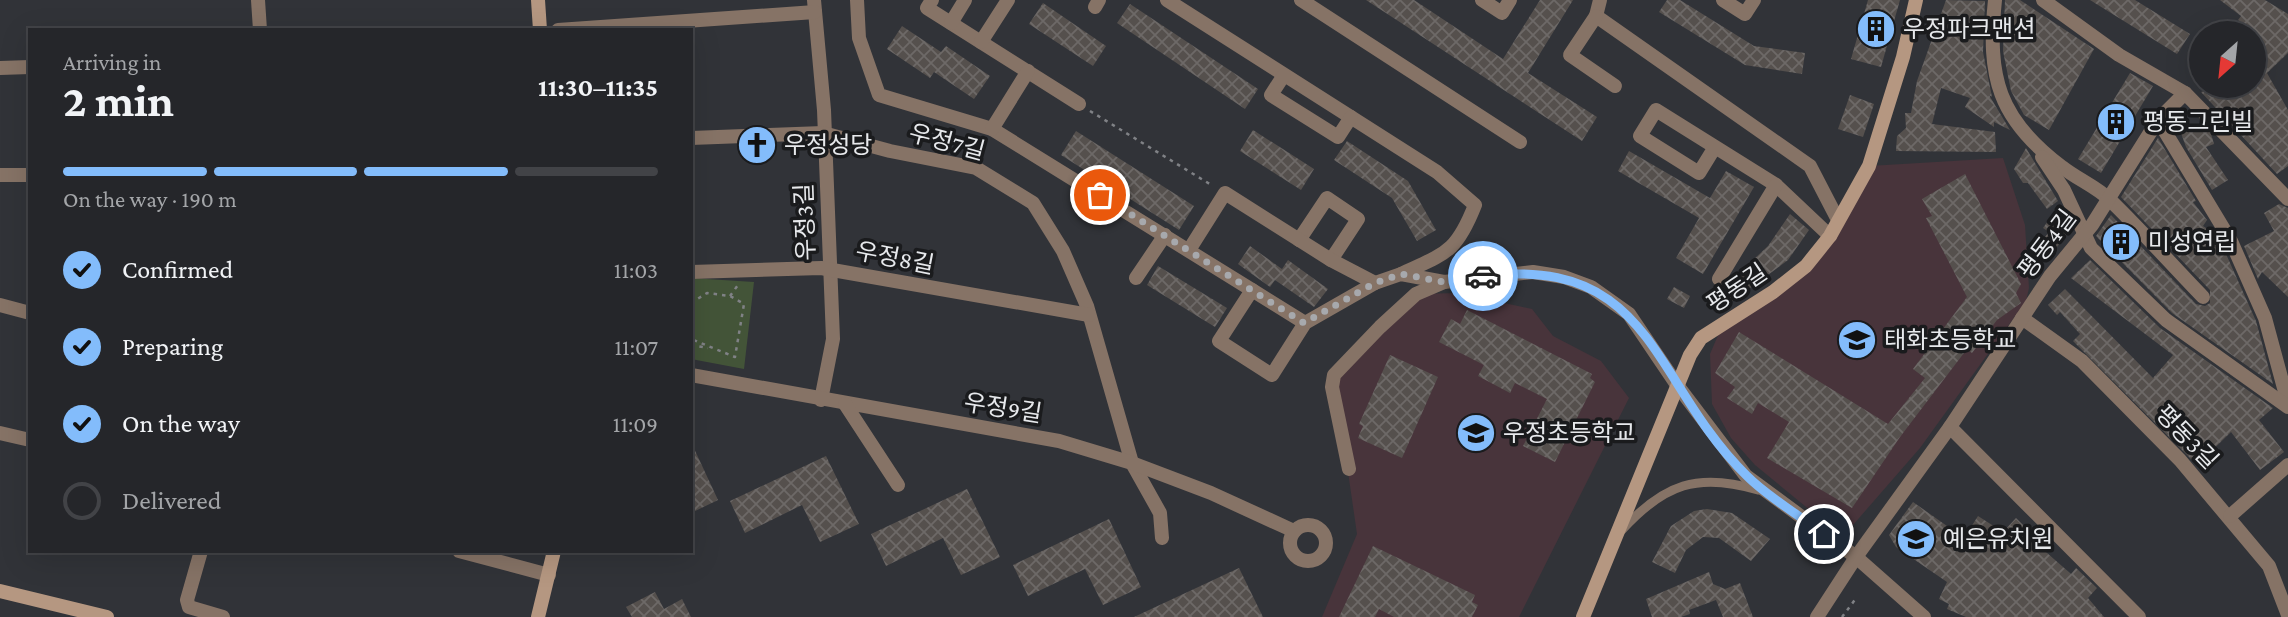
<!DOCTYPE html>
<html lang="en">
<head>
<meta charset="utf-8">
<style>
  :root { --surface:#25262a; --page:#313236; --text:#f1f3f6; --muted:#a3a5a8; --line:#424347; --accent:#83bcfb }
  body { margin:0; font-family:"Crimson Pro","Noto Sans KR",serif; background:var(--page); color:var(--text); height:100vh; display:flex; flex-direction:column; font-size:26px; white-space:nowrap }
  * { box-sizing:border-box; margin:0 }
  p { font-size:23px; color:var(--muted) }
  .icon { flex:none; width:38px; height:38px; fill:none; stroke:currentColor; stroke-width:2; stroke-linecap:round; stroke-linejoin:round }
  .map { position:relative; flex:1; overflow:hidden }
  .sheet { position:absolute; left:28px; top:28px; width:665px; height:525px; display:flex; flex-direction:column; background:var(--surface); border-radius:0px; box-shadow:0 7px 28px #0002,0 0 0 2px var(--line) }
  .sheet>* { flex:none }
  .needle { width:46px; rotate:207deg }
  .fabs { position:absolute; left:2189px; top:21px; display:grid; gap:14px }
  .fabs a { display:grid; place-items:center; width:77px; height:77px; border-radius:50%; background:var(--surface); box-shadow:0 7px 28px #0002,0 0 0 2px var(--line); font-size:35px }
  .pin { position:absolute; display:grid; place-items:center; width:60px; height:60px; color:#fff; margin:-30px; border:4px solid #fff; border-radius:50%; box-shadow:0 2px 7px #0007 }
  .courier { position:absolute; display:grid; place-items:center; width:70px; height:70px; margin:-35px; border:5px solid #83bcfb; border-radius:50%; background:#fff; color:#222; box-shadow:0 2px 9px #0007 }
  .summary em { font-style:normal; font-weight:700 }
  .summary div { display:flex; flex-direction:column-reverse }
  .summary { display:flex; align-items:center; justify-content:space-between; height:119px; padding:0 35px }
  h1 { font-size:46px; font-weight:700; line-height:52px }
  .bar { display:grid; grid-template-columns:repeat(4,1fr); gap:10px 7px; align-content:center; height:84px; padding:0 35px }
  .bar i { height:9px; border-radius:5px; background:var(--line) }
  .bar .on { background:var(--accent) }
  .bar p { grid-column:span 4 }
  ol { padding:0 35px; list-style:none }
  li { display:flex; align-items:center; gap:21px; height:77px }
  li p { margin-inline-start:auto }
  li .icon { padding:7px; border-radius:50%; background:var(--accent); color:#111; stroke-width:4 }
  li:last-child { color:var(--muted) }
  li i { width:38px; height:38px; border:4px solid var(--line); border-radius:50% }
  .map>svg:first-child { display:block }
</style>
</head>
<body>
<div class="map">
<svg width="2288" height="617" viewBox="0 0 2288 617">
  <defs>
    <pattern id="building-cross-hatch" width="8" height="8" patternUnits="userSpaceOnUse" patternTransform="scale(1.75)"><rect width="8" height="8" fill="#55504d"/><path d="M0 0l8 8M0 8l8-8" fill="none" stroke="#6d6967"/></pattern>
  </defs>
  <rect width="100%" height="100%" fill="#313338"/>
  <g fill="#48343b">
    <polygon points="2003,158 2025,225 2029,288 2026,301 1920,448 1853,525 1811,511 1755,465 1731,438 1712,404 1710,354 1722,326 1806,266 1869,166"/>
    <polygon points="1458,293 1532,309 1553,336 1601,361 1629,398 1519,617 1322,617 1357,534 1334,375 1416,294"/>
  </g>
  <polygon fill="#435438" points="691,278 754,282 744,369 691,359"/>
  <g fill="url(#building-cross-hatch)">
    <polygon points="1366,0 1414,0 1503,59 1540,0 1573,0 1528,73 1597,117 1582,141"/>
    <polygon points="1667,0 1680,0 1754,46 1805,53 1802,74 1745,65 1659,12"/>
    <polygon points="1868,0 1900,0 1881,67 1851,59"/>
    <polygon points="1946,0 1985,1 1983,52 1992,97 1989,95 2010,130 1994,122 1994,127 1965,107 1970,98 1941,88 1932,124 1995,132 1996,152 1896,151 1897,136 1906,128 1905,113 1911,113 1917,81"/>
    <polygon points="2005,0 2020,0 2094,49 2049,130 2024,115 2011,91 2003,51"/>
    <polygon points="2090,0 2135,0 2190,34 2177,54"/>
    <polygon points="2220,0 2265,0 2288,14 2288,53 2267,73 2288,110 2288,166 2277,174 2201,92 2218,86 2254,86 2254,32 2238,20 2241,16"/>
    <polygon points="1043,3 1106,46 1093,66 1029,24"/>
    <polygon points="1130,4 1258,89 1245,109 1117,23"/>
    <polygon points="902,26 941,52 946,46 990,76 974,99 934,72 930,78 887,49"/>
    <polygon points="2130,73 2153,86 2101,173 2078,159"/>
    <polygon points="1850,95 1874,104 1863,137 1838,129"/>
    <polygon points="2204,126 2211,134 2214,144 2206,147 2228,180 2212,190 2186,147 2181,133"/>
    <polygon points="1253,130 1314,169 1301,190 1240,151"/>
    <polygon points="1076,131 1194,206 1179,230 1061,155"/>
    <polygon points="2158,138 2196,201 2193,202 2207,220 2203,226 2216,235 2222,245 2256,321 2273,384 2172,313 2096,236 2111,215 2196,304 2205,306 2210,303 2210,290 2121,197"/>
    <polygon points="1347,141 1408,181 1436,230 1417,241 1392,198 1334,160"/>
    <polygon points="2026,148 2058,201 2047,209 2028,183 2023,183 2014,169"/>
    <polygon points="1629,151 1710,198 1726,171 1754,187 1703,274 1676,258 1699,218 1618,171"/>
    <polygon points="1965,174 2021,284 2016,293 2021,303 1997,320 1972,353 1967,349 1900,437 1852,508 1767,458 1789,422 1758,403 1752,414 1727,398 1735,387 1715,373 1739,332 1888,424 1925,378 1913,369 1967,297 1926,218 1932,216 1922,199"/>
    <polygon points="2279,204 2288,208 2288,297 2262,272 2258,279 2244,246 2274,231 2264,213"/>
    <polygon points="2056,210 2066,218 2071,228 2057,247 2045,237 2049,232 2043,228"/>
    <polygon points="1790,214 1809,230 1788,260 1730,303 1713,292 1724,287 1768,246"/>
    <polygon points="1250,246 1282,269 1288,260 1328,289 1314,307 1275,280 1270,287 1238,264"/>
    <polygon points="2090,260 2160,328 2273,408 2259,420 2284,452 2260,470 2231,432 2197,465 2073,341 2080,334 2060,312 2057,315 2048,305 2065,289 2153,378 2173,355 2071,278"/>
    <polygon points="1158,266 1227,308 1215,327 1147,285"/>
    <polygon points="1674,287 1690,296 1684,308 1667,299"/>
    <polygon points="1467,310 1592,374 1590,378 1595,382 1555,462 1523,446 1547,399 1515,383 1510,393 1478,376 1484,365 1439,342 1451,319 1460,324"/>
    <polygon points="1390,355 1438,377 1402,458 1358,438 1363,426 1359,424"/>
    <polygon points="691,442 718,500 691,513"/>
    <polygon points="826,456 859,524 820,542 802,505 745,533 730,501"/>
    <polygon points="967,489 1000,557 961,575 943,538 886,566 871,534"/>
    <polygon points="1913,502 1964,538 1978,516 2003,532 2016,518 2024,526 2021,530 2071,574 2076,568 2097,588 2088,598 2104,617 1966,617 1947,609 1949,604 1939,599 1947,582 1896,547 1889,535"/>
    <polygon points="1707,509 1732,513 1770,539 1751,561 1719,538 1703,537 1686,550 1675,573 1652,562 1671,526 1694,511"/>
    <polygon points="1109,519 1141,587 1103,605 1085,569 1028,596 1013,565"/>
    <polygon points="1373,546 1475,595 1472,602 1478,605 1472,617 1394,617 1379,609 1375,617 1339,617"/>
    <polygon points="1239,568 1263,617 1134,617"/>
    <polygon points="1709,572 1713,584 1725,589 1740,583 1753,617 1723,617 1716,600 1689,610 1690,614 1681,617 1652,617 1646,599"/>
    <polygon points="655,592 664,609 682,599 691,617 632,617 626,607"/>
  </g>
  <g fill="none" stroke-linecap="round" stroke-linejoin="round">
    <g stroke="#808286" stroke-width="2.5" stroke-dasharray="3.5 5" stroke-linecap="butt">
      <polyline points="1090,111 1213,186"/>
      <polyline points="730,296 738,285"/>
      <polyline points="691,303 707,293 730,296 744,304 735,357 691,339"/>
      <polyline points="691,345 708,348"/>
      <polyline points="1842,617 1857,597"/>
    </g>
    <path stroke="#867366" stroke-width="9" d="M1622,530c42,-46 76,-58 136,-40"/>
    <g stroke="#867366" stroke-width="14">
      <polyline points="258,0 260,30"/>
      <polyline points="814,0 824,110 833,339 821,400"/>
      <polyline points="857,0 859,38 879,95 992,129 1252,290"/>
      <polyline points="932,0 927,8 1079,104"/>
      <path d="M1167,0l270,172 38,33c-19,48 -29,48 -74,69"/>
      <polyline points="1301,0 1520,142"/>
      <polyline points="1482,0 1502,13 1510,0"/>
      <polyline points="1600,0 1596,16 1810,166 1838,220"/>
      <polyline points="1723,0 1745,14 1754,0"/>
      <path d="M1995,0c-8,77 3,119 67,167 15,12 35,20 48,33 32,31 62,65 93,97"/>
      <polyline points="2043,0 2119,55 2185,93 2288,199"/>
      <polyline points="1095,7 1099,0"/>
      <polyline points="1596,16 1570,55 1615,86"/>
      <polyline points="951,23 965,0"/>
      <polyline points="558,30 815,12"/>
      <polyline points="981,42 1008,0"/>
      <polyline points="0,68 30,67"/>
      <polyline points="1284,75 1271,95 1338,137 1351,117"/>
      <polyline points="2158,120 2231,241 2265,318 2288,403"/>
      <polyline points="992,129 1028,71"/>
      <polyline points="691,138 823,133 890,151 976,168 1033,203 1063,251 1087,306 1132,463 1160,513 1162,538"/>
      <polyline points="1715,147 1699,173 1640,136 1656,110 1776,185 1830,236"/>
      <polyline points="2042,157 2064,190 2091,248 2166,320 2288,407"/>
      <polyline points="0,175 30,175"/>
      <polyline points="1299,240 1327,198 1358,219 1331,260"/>
      <polyline points="1189,250 1225,193 1331,260 1375,283"/>
      <polyline points="691,272 821,268 1089,315"/>
      <polyline points="1136,278 1165,235"/>
      <polyline points="1719,279 1776,185"/>
      <polyline points="0,305 30,313"/>
      <polyline points="2022,318 2082,361 2180,460 2269,566 2288,615"/>
      <polyline points="1305,323 1252,290 1219,341 1272,375 1305,323 1375,283 1401,274 1444,282"/>
      <polyline points="691,375 1059,441 1132,463 1211,493 1294,531"/>
      <polyline points="845,404 898,485"/>
      <polyline points="1950,427 2139,617"/>
      <polyline points="0,433 30,440"/>
      <polyline points="1349,469 1332,387 1334,375 1380,327 1416,294 1444,282 1533,272 1564,277 1591,287 1629,314 1677,385 1746,476 1856,557 1924,617"/>
      <polyline points="2230,516 2288,465"/>
      <circle cx="1308" cy="543" r="18"/>
      <polyline points="201,551 187,600 189,607 223,617"/>
      <polyline points="459,551 549,575"/>
      <polyline points="1817,617 1856,557 1950,427 2050,276 2092,225 2158,120 2185,93"/>
    </g>
    <g stroke="#b59781" stroke-width="14">
      <polyline points="538,0 540,30"/>
      <polyline points="0,591 107,617"/>
      <polyline points="538,617 554,551"/>
      <polyline points="1583,617 1690,355 1701,338 1773,292 1806,266 1830,236 1869,166 1903,57 1916,0"/>
    </g>
  </g>
  <g fill="none" stroke-linecap="round" stroke-linejoin="round">
    <polyline stroke="#a7a9ad" stroke-width="7" stroke-dasharray="0 12.6" points="1100,195 1304,323 1375,283 1401,274 1444,282 1483,276"/>
    <path stroke="#83bcfb" stroke-width="9" d="M1483,276c171,-20 167,105 264,200 22,22 52,39 77,58"/>
  </g>
  <defs>
    <g id="building-disc" transform="scale(2.0125)"><circle r="9.5" fill="#83bcfb" stroke="#1a1b1d"/><path d="M-4-6H4V6H1V3H-1V6H-4ZM-2.5-4.3h1.7v1.8h-1.7ZM.8-4.3h1.7v1.8H.8ZM-2.5-1h1.7V.8h-1.7ZM.8-1h1.7V.8H.8Z" fill="#111"/></g>
    <g id="church-disc" transform="scale(2.0125)"><circle r="9.5" fill="#83bcfb" stroke="#1a1b1d"/><path d="M-1.2-6h2.4v3.5h3.3v2.4h-3.3V6h-2.4V-.1h-3.3v-2.4h3.3Z" fill="#111"/></g>
    <g id="school-disc" transform="scale(2.0125)"><circle r="9.5" fill="#83bcfb" stroke="#1a1b1d"/><path d="M0-5L7-2L0 1L-7-2ZM-4 1L0 2.5L4 1V4Q0 6-4 4Z" fill="#111"/></g>
  </defs>
  <g fill-rule="evenodd">
    <use href="#building-disc" x="1876" y="29"/>
    <use href="#building-disc" x="2116" y="122"/>
    <use href="#church-disc" x="757" y="145"/>
    <use href="#building-disc" x="2121" y="242"/>
    <use href="#school-disc" x="1857" y="340"/>
    <use href="#school-disc" x="1476" y="433"/>
    <use href="#school-disc" x="1916" y="539"/>
  </g>
  <g text-anchor="middle" stroke-width="7" stroke-linejoin="round" paint-order="stroke">
    <g font-size="24" fill="#e7e9ec" stroke="#1a1b1d" text-anchor="start">
      <text x="1903" y="37">우정파크맨션</text>
      <text x="2143" y="130">평동그린빌</text>
      <text x="784" y="153">우정성당</text>
      <text x="2148" y="250">미성연립</text>
      <text x="1884" y="348">태화초등학교</text>
      <text x="1503" y="441">우정초등학교</text>
      <text x="1943" y="547">예은유치원</text>
    </g>
    <g font-size="24" fill="#e7e9ec" stroke="#1a1b1d">
      <text transform="translate(947 142) rotate(15)" y="8">우정7길</text>
      <text transform="translate(805 222) rotate(-92)" y="8">우정3길</text>
      <text transform="translate(2047 244) rotate(-53)" y="8">평동4길</text>
      <text transform="translate(895 258) rotate(11)" y="8">우정8길</text>
      <text transform="translate(1737 288) rotate(-34)" y="8">평동길</text>
      <text transform="translate(1003 408) rotate(9)" y="8">우정9길</text>
      <text transform="translate(2187 437) rotate(46)" y="8">평동3길</text>
    </g>
  </g>
</svg>
<div class="fabs">
<a><svg class="needle" viewBox="-14 -14 28 28"><path d="M0-13l5 13h-10z" fill="#e53935"/><path d="M0 13l5-13h-10z" fill="#a3a5a8"/></svg></a>
</div>
<div class="pin" style="left:1100px;top:195px;background:#ea580c"><svg class="icon" aria-label="bag" viewBox="0 0 24 24"><path d="M5 8h14l-1 12H6zM9 8a3 3 0 0 1 6 0"/></svg></div>
<div class="pin" style="left:1824px;top:534px;background:#1f2937"><svg class="icon" aria-label="home" viewBox="0 0 24 24"><path d="M3 11l9-7 9 7M6 9v11h12V9"/></svg></div>
<div class="courier" style="left:1483px;top:276px"><svg class="icon" aria-label="car" viewBox="0 0 24 24"><path d="M5 17H2v-5l4-1 3-4h7l3 4 3 1v5h-3M9 17h6M6 11h13"/><circle cx="7" cy="17" r="2"/><circle cx="17" cy="17" r="2"/></svg></div>
<section class="sheet">
<div class="summary"><div><h1>2 min</h1><p>Arriving in</p></div><em>11:30–11:35</em></div>
<div class="bar"><i class="on"></i><i class="on"></i><i class="on"></i><i></i><p>On the way · 190 m</p></div>
<ol>
<li><svg class="icon" aria-label="check" viewBox="0 0 24 24"><path d="M5 12l5 5 9-10"/></svg>Confirmed<p>11:03</p></li>
<li><svg class="icon" aria-label="check" viewBox="0 0 24 24"><path d="M5 12l5 5 9-10"/></svg>Preparing<p>11:07</p></li>
<li><svg class="icon" aria-label="check" viewBox="0 0 24 24"><path d="M5 12l5 5 9-10"/></svg>On the way<p>11:09</p></li>
<li><i></i>Delivered</li>
</ol>
</section>
</div>
</body>
</html>
